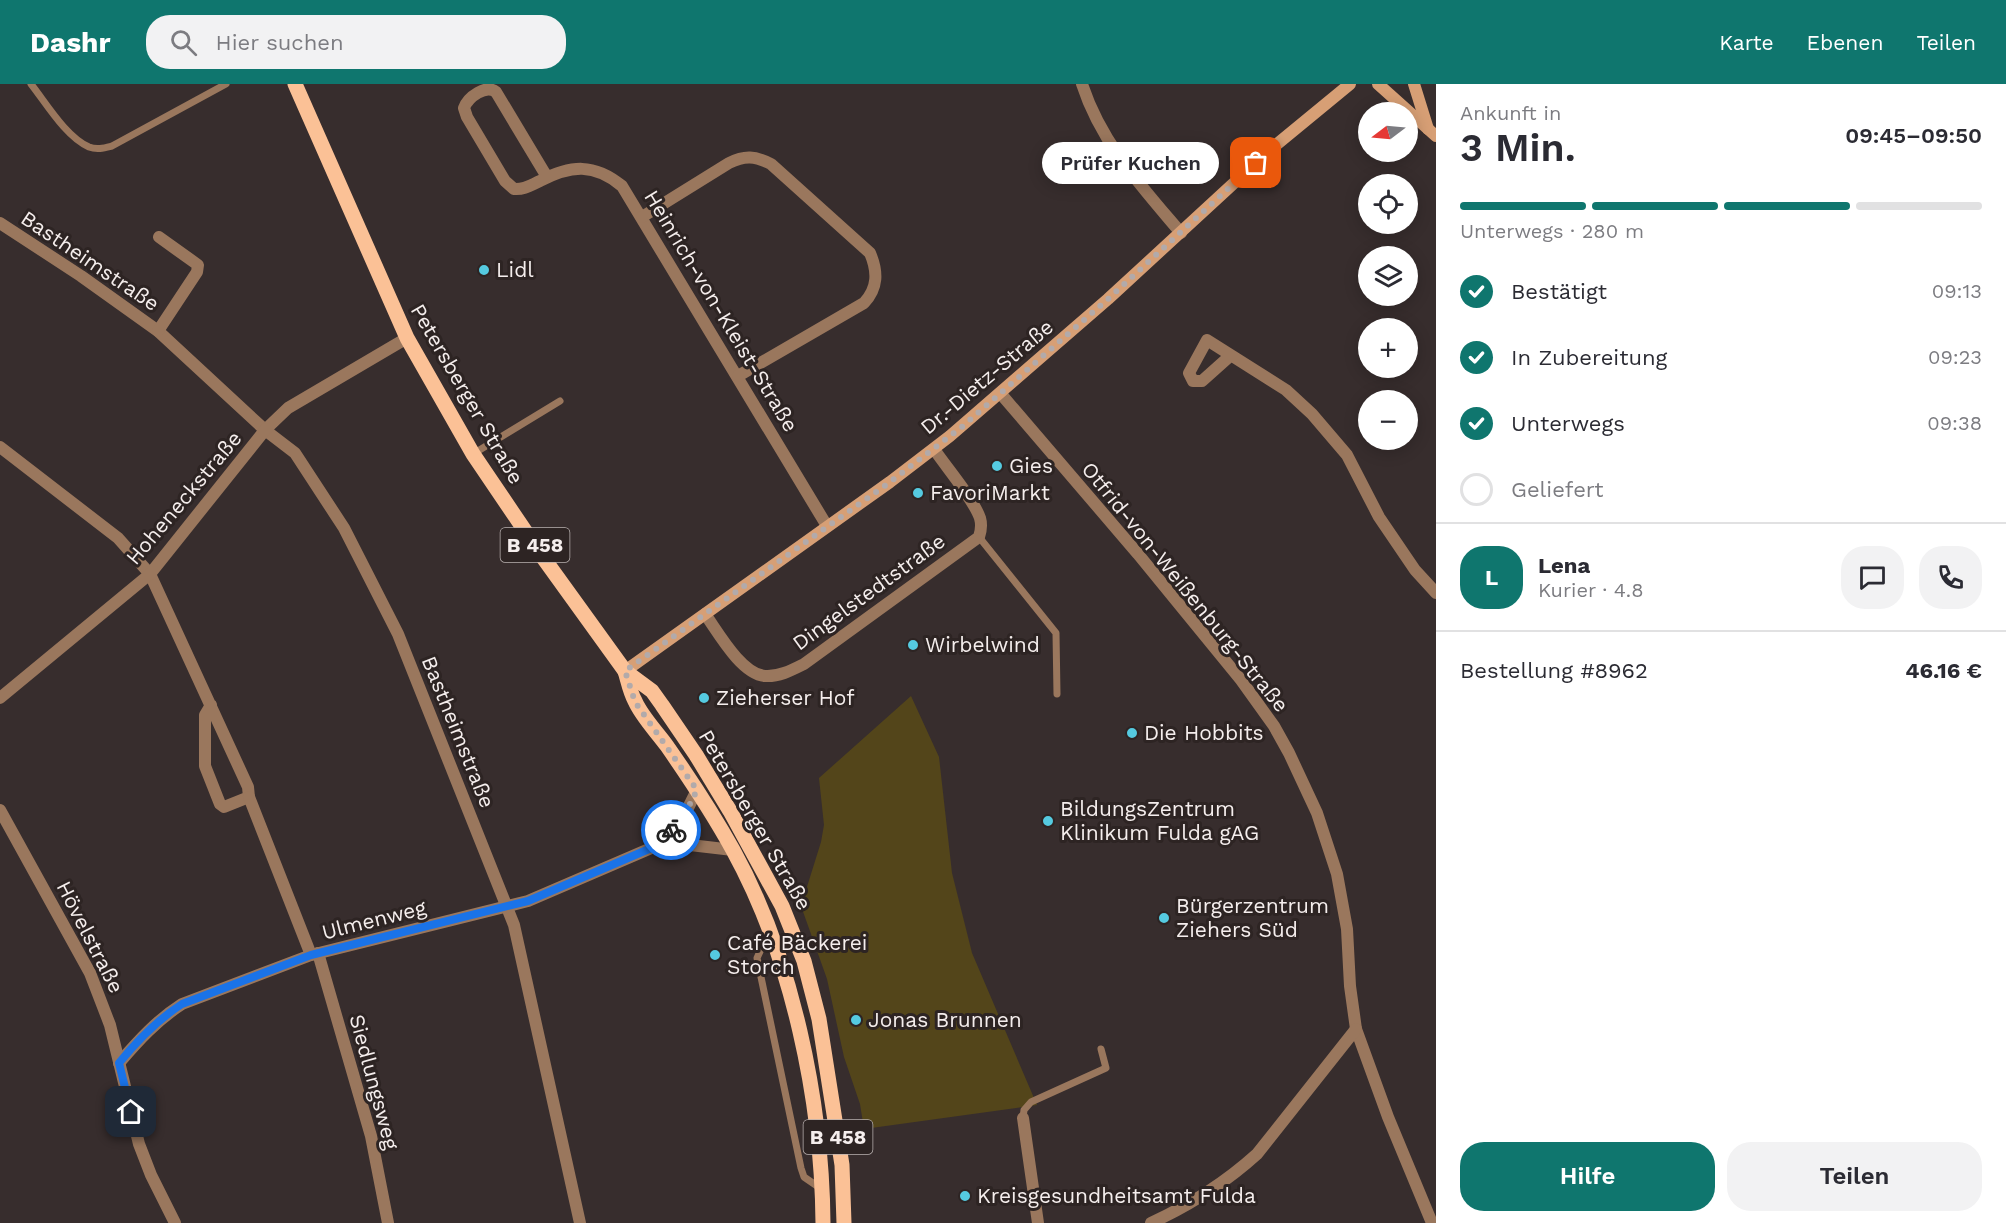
<!DOCTYPE html>
<html lang="de">
<head>
<meta charset="utf-8">
<style>
  :root { --surface:#fff; --page:#f2f2f3; --text:#2b2b33; --muted:#7c7c81; --line:#e1e1e2; --accent:#0f766e }
  body { margin:0; font-family:"Work Sans",sans-serif; background:var(--page); color:var(--text); height:100vh; display:flex; flex-direction:column; font-size:22px; white-space:nowrap }
  * { box-sizing:border-box; margin:0 }
  p { font-size:20px; color:var(--muted) }
  .icon { flex:none; width:33px; height:33px; fill:none; stroke:currentColor; stroke-width:2; stroke-linecap:round; stroke-linejoin:round }
  .map { position:relative; flex:1; overflow:hidden }
  .details { display:flex; flex-direction:column; background:var(--surface); width:570px }
  .details>* { flex:none }
  .needle { width:39px; rotate:254deg }
  .fabs { position:absolute; left:1358px; top:18px; display:grid; gap:12px }
  .fabs a { display:grid; place-items:center; width:60px; height:60px; border-radius:50%; background:var(--surface); box-shadow:0 3px 15px #0003; font-size:30px }
  .pin { position:absolute; display:grid; place-items:center; width:51px; height:51px; color:#fff; margin:-26px; border-radius:12px; box-shadow:0 3px 9px #0006 }
  .courier { position:absolute; display:grid; place-items:center; width:60px; height:60px; margin:-30px; border:4px solid #1a73e8; border-radius:50%; background:#fff; color:#222; box-shadow:0 2px 8px #0007 }
  .bubble { position:absolute; height:42px; border-radius:21px; background:var(--surface); box-shadow:0 3px 15px #0003; font-size:20px; font-weight:600; line-height:42px; text-align:center }
  .overview em { font-style:normal; font-weight:600 }
  .overview div { display:flex; flex-direction:column-reverse }
  .overview { display:flex; align-items:center; justify-content:space-between; height:102px; padding:0 24px }
  h1 { font-size:39px; font-weight:600; line-height:45px }
  .bar { display:grid; grid-template-columns:repeat(4,1fr); gap:9px 6px; align-content:center; height:72px; padding:0 24px }
  .bar i { height:8px; border-radius:4px; background:var(--line) }
  .bar .selected { background:var(--accent) }
  .bar p { grid-column:span 4 }
  .line { display:flex; align-items:center; gap:15px; padding:0 24px; border-top:2px solid var(--line) }
  .line div { flex:1 }
  .round { display:grid; place-items:center; flex:none; width:63px; height:63px; border-radius:24px; background:var(--page) }
  ol { padding:0 24px; list-style:none }
  li { display:flex; align-items:center; gap:18px; height:66px }
  li p { margin-inline-start:auto }
  li .icon { padding:6px; border-radius:50%; background:var(--accent); color:#fff; stroke-width:4 }
  li:last-child { color:var(--muted) }
  li i { width:33px; height:33px; border:3px solid var(--line); border-radius:50% }
  .primary-button { display:flex; gap:12px; margin-top:auto; padding:12px 24px }
  .primary-button a { flex:1; height:69px; border-radius:24px; background:var(--accent); color:#fff; font-size:24px; font-weight:600; line-height:69px; text-align:center }
  .primary-button a+a { background:var(--page); color:var(--text) }
  header { display:flex; align-items:center; gap:36px; box-sizing:border-box; height:84px; padding:0 30px; background:var(--accent); color:#fff }
  header strong { font-size:28px }
  nav { display:flex; gap:33px; margin-inline-start:auto; font-size:21px }
  .search { width:420px; height:54px; background:var(--page); display:flex; align-items:center; gap:15px; box-sizing:border-box; padding:0 21px; border-radius:24px; color:var(--muted); font-size:22px }
  main { display:flex; flex:1; min-height:0 }
  .map>svg:first-child { display:block }
</style>
</head>
<body>
<header>
<strong>Dashr</strong>
<div class="search"><svg class="icon" aria-label="search" viewBox="0 0 24 24"><circle cx="10" cy="10" r="6"/><path d="M15 15l6 6"/></svg>Hier suchen</div>
<nav><a>Karte</a><a>Ebenen</a><a>Teilen</a></nav>
</header>
<main>
<div class="map">
<svg width="1436" height="1139" viewBox="0 0 1436 1139">
  <rect width="100%" height="100%" fill="#372d2d"/>
  <polygon fill="#53451a" points="911,612 939,673 952,789 972,869 1037,1021 864,1045 860,1020 844,973 827,895 801,822 821,758 824,741 819,694"/>
  <g fill="none" stroke-linecap="round" stroke-linejoin="round">
    <g stroke="#9a775d" stroke-width="7">
      <path d="M31,0c15,19 35,53 58,63 8,3 15,1 23,-1l114,-62"/>
      <polyline points="473,370 560,317"/>
      <polyline points="979,453 1056,549 1057,610"/>
      <polyline points="794,850 763,861 757,874 801,1084 804,1093 820,1104"/>
      <polyline points="1023,1034 1024,1026 1031,1018 1106,984 1101,965"/>
    </g>
    <g stroke="#9a775d" stroke-width="12">
      <path d="M1082,0c19,59 60,103 99,149"/>
      <path d="M547,93l-51,-85c-10,-8 -28,5 -32,16l3,9 38,64 9,8c10,1 17,-4 26,-8 31,-16 54,-18 82,5l205,340"/>
      <path d="M642,133l87,-54c16,-8 26,-7 42,1l99,89c8,19 8,35 -6,50l-126,73"/>
      <polyline points="0,139 81,192 158,247 265,346 295,369 344,444 398,550 514,841 580,1139"/>
      <polyline points="158,247 197,188 198,181 159,153"/>
      <polyline points="1230,272 1202,297 1193,297 1189,289 1207,256 1286,306 1312,330 1347,371 1379,433 1415,486 1436,509"/>
      <polyline points="1001,310 1138,470 1241,596 1274,642 1289,669 1317,729 1337,790 1347,845 1350,902 1356,945 1388,1033 1432,1139"/>
      <polyline points="0,363 118,454 150,490 248,703 249,713 224,723 220,720 205,682 205,631 211,621"/>
      <path d="M705,530c13,18 36,60 60,62 14,1 27,-6 39,-12l175,-127c2,-6 3,-12 1,-19 -7,-20 -34,-51 -46,-69"/>
      <polyline points="0,614 150,490 265,346 288,324 407,254"/>
      <polyline points="249,713 311,871"/>
      <polyline points="0,726 90,889 110,941 139,1060 151,1091 175,1139"/>
      <polyline points="656,762 684,732 697,706"/>
      <polyline points="318,869 371,1052 388,1139"/>
      <path d="M119,979c19,-22 38,-43 63,-59l129,-49 217,-54 128,-55 34,-1 43,5"/>
      <polyline points="1023,1034 1038,1139"/>
      <path d="M1151,1139c39,-18 74,-40 106,-69l99,-125"/>
    </g>
    <g stroke="#d79f75" stroke-width="12">
      <polyline points="1378,0 1436,52"/>
      <polyline points="1414,0 1428,45"/>
      <polyline points="625,587 890,398 950,352 1108,215 1271,65 1350,0"/>
    </g>
    <g stroke="#fbc196" stroke-width="15">
      <polyline points="295,0 407,254 473,370 542,472 625,587 652,607 662,621 696,671 730,727 782,822 804,877 819,935 842,1081 844,1139"/>
      <path d="M625,587c3,10 5,21 10,30 7,16 22,31 32,45 23,33 46,68 66,104 59,107 89,250 90,373"/>
    </g>
  </g>
  <g fill="none" stroke-linecap="round" stroke-linejoin="round">
    <polyline stroke="#b2aaaa" stroke-width="6" stroke-dasharray="0 10.8" points="671,746 684,732 697,706 635,618 625,587 890,398 963,342 1108,215 1256,79"/>
    <path stroke="#1a73e8" stroke-width="8" d="M131,1028l-12,-49c18,-22 38,-43 63,-59l129,-49 217,-54 128,-55 15,-16"/>
  </g>
  <g fill="#55cae0" stroke="#2d2423" stroke-width="2">
    <circle cx="484" cy="186" r="6"/>
    <circle cx="997" cy="382" r="6"/>
    <circle cx="918" cy="409" r="6"/>
    <circle cx="913" cy="561" r="6"/>
    <circle cx="704" cy="614" r="6"/>
    <circle cx="1132" cy="649" r="6"/>
    <circle cx="1048" cy="737" r="6"/>
    <circle cx="1164" cy="834" r="6"/>
    <circle cx="715" cy="871" r="6"/>
    <circle cx="856" cy="936" r="6"/>
    <circle cx="965" cy="1112" r="6"/>
  </g>
  <g text-anchor="middle" stroke-width="6" stroke-linejoin="round" paint-order="stroke">
    <g fill="#2d2423" stroke="#b9b1b0" stroke-width="1.5">
      <rect x="500.5" y="444" width="69" height="34" rx="4.5"/>
      <rect x="803.5" y="1036" width="69" height="34" rx="4.5"/>
    </g>
    <g font-size="20" font-weight="bold" fill="#f5eeed">
      <text x="535" y="468">B 458</text>
      <text x="838" y="1060">B 458</text>
    </g>
    <g font-size="21" fill="#f5eeed" stroke="#2d2423">
      <text transform="translate(90 177) rotate(34)" y="7">Bastheimstraße</text>
      <text transform="translate(721 227) rotate(59)" y="7">Heinrich-von-Kleist-Straße</text>
      <text transform="translate(987 293) rotate(-40)" y="7">Dr.-Dietz-Straße</text>
      <text transform="translate(467 310) rotate(60)" y="7">Petersberger Straße</text>
      <text transform="translate(184 414) rotate(-50)" y="7">Hoheneckstraße</text>
      <text transform="translate(1185 503) rotate(51)" y="7">Otfrid-von-Weißenburg-Straße</text>
      <text transform="translate(869 508) rotate(-36)" y="7">Dingelstedtstraße</text>
      <text transform="translate(458 648) rotate(68)" y="7">Bastheimstraße</text>
      <text transform="translate(755 736) rotate(60)" y="7">Petersberger Straße</text>
      <text transform="translate(374 836) rotate(-14)" y="7">Ulmenweg</text>
      <text transform="translate(90 853) rotate(63)" y="7">Hövelstraße</text>
      <text transform="translate(374 998) rotate(75)" y="7">Siedlungsweg</text>
    </g>
    <g font-size="21" fill="#f5eeed" stroke="#2d2423" text-anchor="start">
      <text x="496" y="193">Lidl</text>
      <text x="1009" y="389">Gies</text>
      <text x="930" y="416">FavoriMarkt</text>
      <text x="925" y="568">Wirbelwind</text>
      <text x="716" y="621">Zieherser Hof</text>
      <text x="1144" y="656">Die Hobbits</text>
      <text x="1060" y="732">BildungsZentrum<tspan x="1060" dy="24">Klinikum Fulda gAG</tspan></text>
      <text x="1176" y="829">Bürgerzentrum<tspan x="1176" dy="24">Ziehers Süd</tspan></text>
      <text x="727" y="866">Café Bäckerei<tspan x="727" dy="24">Storch</tspan></text>
      <text x="868" y="943">Jonas Brunnen</text>
      <text x="977" y="1119">Kreisgesundheitsamt Fulda</text>
    </g>
  </g>
</svg>
<div class="fabs">
<a><svg class="needle" viewBox="-14 -14 28 28"><path d="M0-13l5 13h-10z" fill="#e53935"/><path d="M0 13l5-13h-10z" fill="#7c7c81"/></svg></a>
<a><svg class="icon" aria-label="locate" viewBox="0 0 24 24"><circle cx="12" cy="12" r="6"/><path d="M12 2v4M12 18v4M2 12h4M18 12h4"/></svg></a>
<a><svg class="icon" aria-label="layers" viewBox="0 0 24 24"><path d="M12 4l9 5-9 5-9-5zM3 14l9 5 9-5"/></svg></a>
<a>+</a>
<a>−</a>
</div>
<div class="pin" style="left:1256px;top:79px;background:#ea580c"><svg class="icon" aria-label="bag" viewBox="0 0 24 24"><path d="M5 8h14l-1 12H6zM9 8a3 3 0 0 1 6 0"/></svg></div>
<div class="pin" style="left:131px;top:1028px;background:#1f2937"><svg class="icon" aria-label="home" viewBox="0 0 24 24"><path d="M3 11l9-7 9 7M6 9v11h12V9"/></svg></div>
<div class="courier" style="left:671px;top:746px"><svg class="icon" aria-label="bike" viewBox="0 0 24 24"><circle cx="6" cy="16" r="4"/><circle cx="18" cy="16" r="4"/><path d="M6 16l4-8h5l3 8M10 8l3 8H6M13 5h3"/></svg></div>
<div class="bubble" style="left:1042px;top:58px;width:177px">Prüfer Kuchen</div>
</div>
<section class="details">
<div class="overview"><div><h1>3 Min.</h1><p>Ankunft in</p></div><em>09:45–09:50</em></div>
<div class="bar"><i class="selected"></i><i class="selected"></i><i class="selected"></i><i></i><p>Unterwegs · 280 m</p></div>
<ol>
<li><svg class="icon" aria-label="check" viewBox="0 0 24 24"><path d="M5 12l5 5 9-10"/></svg>Bestätigt<p>09:13</p></li>
<li><svg class="icon" aria-label="check" viewBox="0 0 24 24"><path d="M5 12l5 5 9-10"/></svg>In Zubereitung<p>09:23</p></li>
<li><svg class="icon" aria-label="check" viewBox="0 0 24 24"><path d="M5 12l5 5 9-10"/></svg>Unterwegs<p>09:38</p></li>
<li><i></i>Geliefert</li>
</ol>
<div class="line" style="height:108px"><b class="round" style="background:var(--accent);color:#fff">L</b><div><b>Lena</b><p>Kurier · 4.8</p></div><a class="round"><svg class="icon" aria-label="chat" viewBox="0 0 24 24"><path d="M4 5h16v11H9l-5 4z"/></svg></a><a class="round"><svg class="icon" aria-label="phone" viewBox="0 0 24 24"><path d="M5 4h4l2 5-3 2q2 4 5 5l2-3 5 2v4C11 20 4 13 5 4z"/></svg></a></div>
<div class="line" style="height:78px"><div>Bestellung #8962</div><b>46.16 €</b></div>
<div class="primary-button"><a>Hilfe</a><a>Teilen</a></div>
</section>
</main>
</body>
</html>
